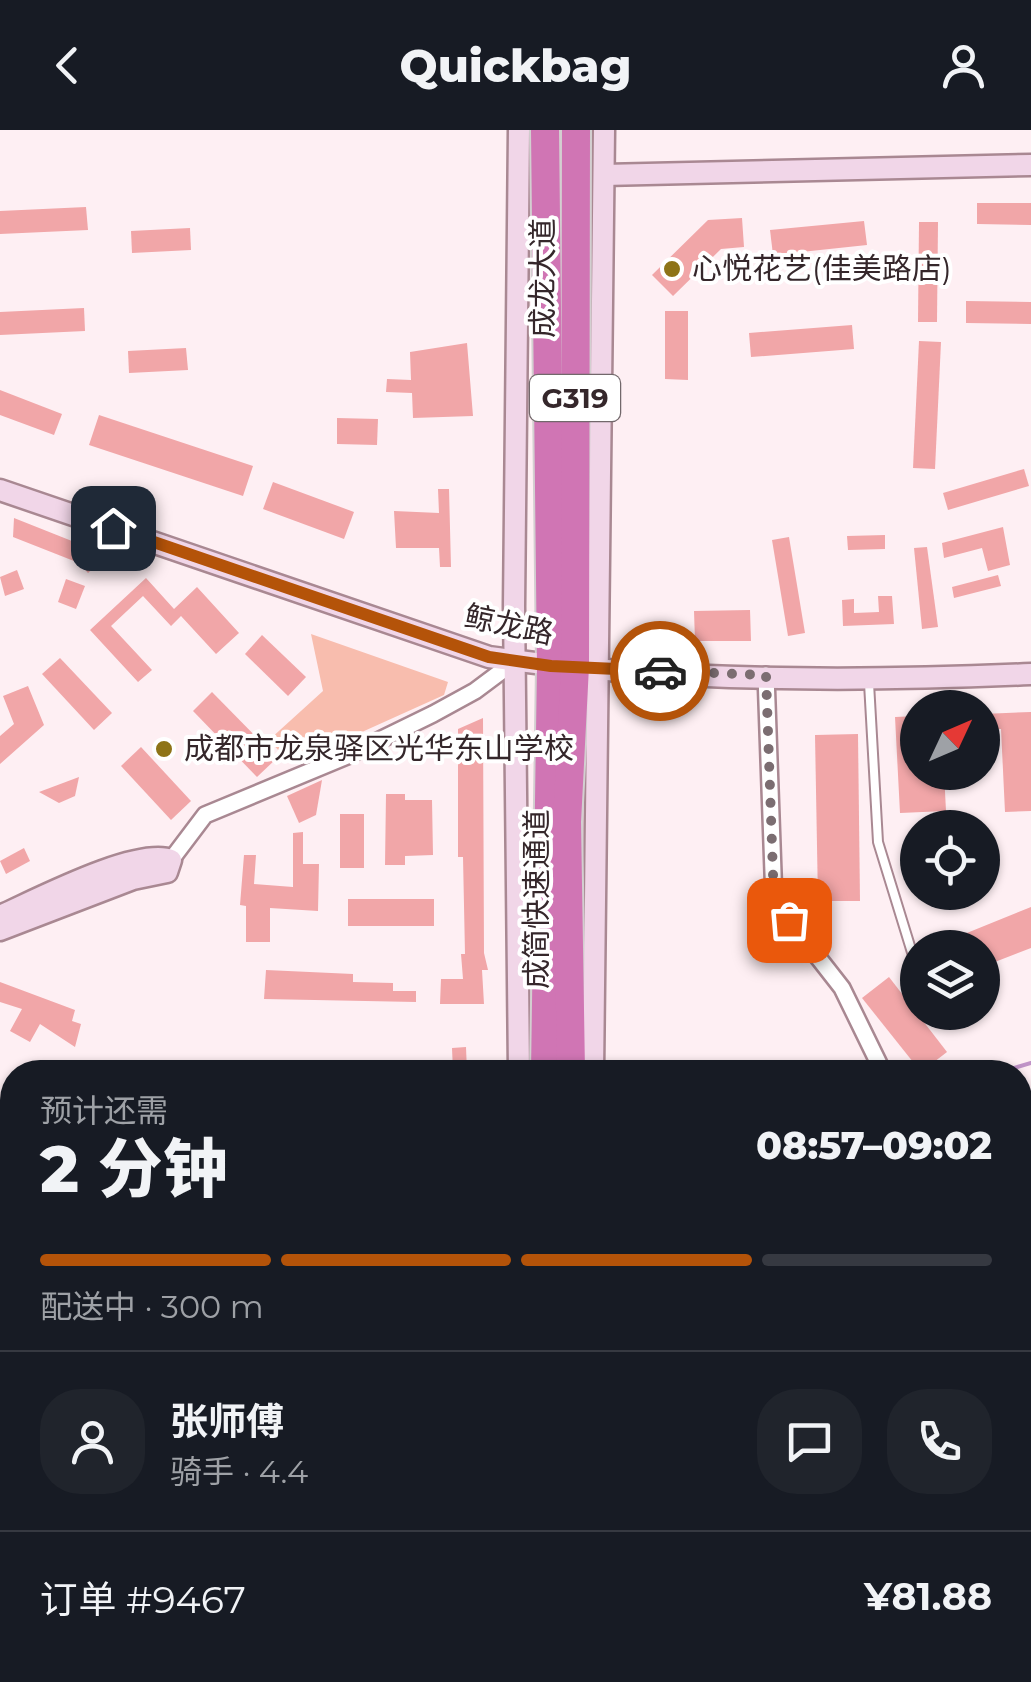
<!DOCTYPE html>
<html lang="zh">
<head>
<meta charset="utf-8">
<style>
  :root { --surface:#171b24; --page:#20242c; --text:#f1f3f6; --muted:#9ea1a6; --line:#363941; --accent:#b45309 }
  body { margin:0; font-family:Montserrat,"Noto Sans SC",sans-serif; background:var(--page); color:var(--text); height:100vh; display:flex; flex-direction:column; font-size:38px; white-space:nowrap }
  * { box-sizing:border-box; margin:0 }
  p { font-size:32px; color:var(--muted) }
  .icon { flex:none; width:55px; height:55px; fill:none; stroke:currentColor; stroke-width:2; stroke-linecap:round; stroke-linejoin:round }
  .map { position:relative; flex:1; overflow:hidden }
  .side { position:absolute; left:0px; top:930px; width:1032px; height:622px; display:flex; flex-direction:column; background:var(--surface); border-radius:40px 40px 0 0; box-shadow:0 2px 8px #0004 }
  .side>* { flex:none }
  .needle { width:65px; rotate:46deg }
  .tools { position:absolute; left:900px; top:560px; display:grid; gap:20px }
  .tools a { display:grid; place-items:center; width:100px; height:100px; border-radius:50%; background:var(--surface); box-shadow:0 2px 8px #0004; font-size:50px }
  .pin { position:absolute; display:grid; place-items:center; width:85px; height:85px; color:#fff; margin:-42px; border-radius:20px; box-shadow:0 5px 15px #0006 }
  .courier { position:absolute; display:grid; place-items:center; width:100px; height:100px; margin:-50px; border:8px solid #b45309; border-radius:50%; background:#fff; color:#222; box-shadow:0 2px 12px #0007 }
  .overview em { font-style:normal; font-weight:800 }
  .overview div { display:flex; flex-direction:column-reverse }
  .overview { display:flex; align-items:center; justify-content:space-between; height:170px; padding:0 40px }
  h1 { font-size:65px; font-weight:800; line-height:75px }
  .bar { display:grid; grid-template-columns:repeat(4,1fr); gap:15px 10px; align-content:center; height:120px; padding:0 40px }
  .bar i { height:12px; border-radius:8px; background:var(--line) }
  .bar .on { background:var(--accent) }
  .bar p { grid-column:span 4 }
  .line { display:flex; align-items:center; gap:25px; padding:0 40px; border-top:2px solid var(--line) }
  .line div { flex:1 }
  .round { display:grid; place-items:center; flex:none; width:105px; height:105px; border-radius:40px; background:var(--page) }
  header { display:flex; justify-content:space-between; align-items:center; height:130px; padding:0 40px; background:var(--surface); font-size:45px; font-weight:800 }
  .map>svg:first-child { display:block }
</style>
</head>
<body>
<header><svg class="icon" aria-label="back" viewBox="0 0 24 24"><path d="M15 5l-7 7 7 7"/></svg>Quickbag<svg class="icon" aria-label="person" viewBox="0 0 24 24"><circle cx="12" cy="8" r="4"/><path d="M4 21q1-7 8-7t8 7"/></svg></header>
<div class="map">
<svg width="1031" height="1552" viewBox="0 0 1031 1552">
  <rect width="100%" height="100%" fill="#feeff3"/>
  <polygon fill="#f8bdae" points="311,504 448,552 444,565 291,634 269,610 323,561"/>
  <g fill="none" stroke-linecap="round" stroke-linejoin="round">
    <g stroke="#c093c7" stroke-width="4">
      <polyline points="1000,942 1031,933"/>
      <polyline points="0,1307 12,1304"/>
    </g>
  </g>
  <g fill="#f1a6a8">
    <polygon points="977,73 1031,73 1031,95 977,94"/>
    <polygon points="86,77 88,100 0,104 0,81"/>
    <polygon points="742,88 744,117 721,119 673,166 652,145 708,90"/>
    <polygon points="864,91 867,115 773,125 770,100"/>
    <polygon points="919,92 938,92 937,192 918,192"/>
    <polygon points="190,98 191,120 132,123 131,101"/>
    <polygon points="966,171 1031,172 1031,194 966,193"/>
    <polygon points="84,178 85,201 0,205 0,182"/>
    <polygon points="665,181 688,181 688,250 665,249"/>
    <polygon points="852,195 854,219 751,227 749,203"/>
    <polygon points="919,211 941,212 935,339 913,338"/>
    <polygon points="467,213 473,286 413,288 412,263 386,262 387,249 411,250 410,222"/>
    <polygon points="186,218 188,240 129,243 128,221"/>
    <polygon points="0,260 62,284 54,305 0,285"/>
    <polygon points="99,285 253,336 243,366 89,315"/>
    <polygon points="337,288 378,289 377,315 337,314"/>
    <polygon points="1024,339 1029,356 948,380 943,363"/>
    <polygon points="273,352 354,382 344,409 263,379"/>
    <polygon points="438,359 449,359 451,437 440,437 439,418 396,418 394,381 439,383"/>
    <polygon points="14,388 87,417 101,431 88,443 79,433 13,407"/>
    <polygon points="1003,397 1010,435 988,441 982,418 944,428 942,413"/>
    <polygon points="885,405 885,419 848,420 847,406"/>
    <polygon points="789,407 805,503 788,506 772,410"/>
    <polygon points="927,417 938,497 922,499 914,418"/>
    <polygon points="17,440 24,459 5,466 0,447"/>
    <polygon points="998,445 1001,456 954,468 952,457"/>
    <polygon points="146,448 174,479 197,457 239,503 216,524 181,486 171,496 143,466 111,496 152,540 138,552 90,500"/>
    <polygon points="66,449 85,456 76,479 58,472"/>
    <polygon points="878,466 892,466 894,494 843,496 842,470 854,469 854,483 879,482"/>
    <polygon points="750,480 751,511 695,511 694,481"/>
    <polygon points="262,505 306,547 288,566 245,524"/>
    <polygon points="60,528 112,583 94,600 42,544"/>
    <polygon points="28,556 44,595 0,634 0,606 14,594 3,566"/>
    <polygon points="212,562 277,628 257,647 193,581"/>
    <polygon points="1031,582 1031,681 1005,682 1001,599 982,600 982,584"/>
    <polygon points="918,586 918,642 944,642 946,681 900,683 895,587"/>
    <polygon points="483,588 484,823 488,840 482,840 484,874 440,874 441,849 463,849 461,824 465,824 463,727 458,727 458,599"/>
    <polygon points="858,604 860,771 818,771 815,605"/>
    <polygon points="141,617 191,671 171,690 121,636"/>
    <polygon points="79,647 75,666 59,673 39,662"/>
    <polygon points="322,650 316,685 299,693 287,666"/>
    <polygon points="386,664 405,664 405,670 432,670 433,725 405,726 405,735 385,735"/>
    <rect x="340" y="684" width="24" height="54"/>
    <polygon points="303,702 303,734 319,734 318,781 270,778 270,812 246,812 246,776 240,775 244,725 256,725 254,754 293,757 293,703"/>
    <polygon points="24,718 30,731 6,744 0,731"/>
    <rect x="348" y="769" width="86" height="27"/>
    <polygon points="1031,777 1031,818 982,837 982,818 956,818 952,809"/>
    <polygon points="266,840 353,844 353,852 393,853 393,861 416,861 416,872 264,869"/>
    <polygon points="889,847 947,922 921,942 862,868"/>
    <polygon points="0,852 75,880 72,891 81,894 75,917 40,894 30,912 10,901 22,879 0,872"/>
    <polygon points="466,917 467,942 453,942 452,918"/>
    <polygon points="1031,1005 1031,1033 1020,1037 1020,1009"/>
    <polygon points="1031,1082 1031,1145 1020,1127 1020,1088"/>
    <polygon points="1020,1207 1031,1218 1031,1256 1020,1245"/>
    <polygon points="628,1540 722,1540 724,1552 624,1552"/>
  </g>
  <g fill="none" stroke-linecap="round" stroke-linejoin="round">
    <g stroke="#a98892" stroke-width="12">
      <polyline id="lane" points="869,553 878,712 918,842"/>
    </g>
    <g stroke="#a98892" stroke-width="20">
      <g id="street">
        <polyline points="766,545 774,771 842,858 883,942"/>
        <polyline points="171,730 205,685 347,626 433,584 475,561 515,531"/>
        <polyline points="1020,976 1031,972"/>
        <polyline points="1020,1280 1031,1294"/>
      </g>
    </g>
    <g stroke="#a98892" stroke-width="25">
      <g id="secondary">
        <polyline points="519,0 514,476 519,942"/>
        <polyline points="604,45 1031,35"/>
        <path d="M0,360l489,167c174,25 366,25 542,17"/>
        <path d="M0,786c36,-16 137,-69 171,-56l-4,12 -34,7 -133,51"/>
        <polyline points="593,942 604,0"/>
        <polyline points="1020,1488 1031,1494"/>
        <polyline points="593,1540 593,1552"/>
        <polyline points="775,1540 776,1552"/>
        <polyline points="517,1552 517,1540"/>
      </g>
    </g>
    <g stroke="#d3cfd0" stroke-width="32">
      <g id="highway">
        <polyline points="545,0 551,536 545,942"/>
        <polyline points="571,942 567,692 575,536 576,0"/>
        <polyline points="541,1552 541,1540"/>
        <polyline points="565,1552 565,1540"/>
      </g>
    </g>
    <use href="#lane" stroke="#fff" stroke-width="8"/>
    <use href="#street" stroke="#fff" stroke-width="15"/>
    <use href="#secondary" stroke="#f1d6e8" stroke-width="20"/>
    <use href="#highway" stroke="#d075b4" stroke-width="28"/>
  </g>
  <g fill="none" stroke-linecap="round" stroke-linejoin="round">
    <polyline stroke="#7b6d71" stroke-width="10" stroke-dasharray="0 18" points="660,541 766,545 774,772 789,790"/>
    <polyline stroke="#b45309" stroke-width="12" points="113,398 489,527 551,536 660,541"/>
  </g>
  <g fill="#8e7317" stroke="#fff" stroke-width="4">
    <circle cx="672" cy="139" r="10"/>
    <circle cx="164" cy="619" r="10"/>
  </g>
  <g text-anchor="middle" stroke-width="8" stroke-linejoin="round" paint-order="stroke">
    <rect fill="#fff" stroke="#72686b" stroke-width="2.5" x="530" y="245" width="90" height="46" rx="8"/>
    <g font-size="28" font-weight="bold" fill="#35272b">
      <text x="575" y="278">G319</text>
    </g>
    <g font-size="30" fill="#35272b" stroke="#fff" text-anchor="start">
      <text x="692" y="149">心悦花艺(佳美路店)</text>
      <text x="184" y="629">成都市龙泉驿区光华东山学校</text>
    </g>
    <g font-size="30" fill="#35272b" stroke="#fff">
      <text transform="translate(543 148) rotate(-90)" y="10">成龙大道</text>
      <text transform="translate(509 495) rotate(12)" y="10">鲸龙路</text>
      <text transform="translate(537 769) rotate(-90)" y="10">成简快速通道</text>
    </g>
  </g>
</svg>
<div class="tools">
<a><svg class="needle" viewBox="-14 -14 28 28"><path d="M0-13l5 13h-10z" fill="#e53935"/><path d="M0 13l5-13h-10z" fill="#9ea1a6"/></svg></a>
<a><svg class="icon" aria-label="locate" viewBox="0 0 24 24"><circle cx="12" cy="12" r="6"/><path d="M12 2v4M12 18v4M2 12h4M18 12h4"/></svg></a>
<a><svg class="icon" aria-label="layers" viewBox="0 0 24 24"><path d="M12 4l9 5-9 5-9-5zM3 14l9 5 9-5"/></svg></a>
</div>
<div class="pin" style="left:789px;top:790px;background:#ea580c"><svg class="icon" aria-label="bag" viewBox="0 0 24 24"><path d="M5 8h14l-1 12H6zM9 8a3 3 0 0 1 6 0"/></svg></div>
<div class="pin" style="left:113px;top:398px;background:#1f2937"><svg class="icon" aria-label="home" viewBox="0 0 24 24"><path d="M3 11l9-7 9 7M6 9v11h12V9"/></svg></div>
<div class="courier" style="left:660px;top:541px"><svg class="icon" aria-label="car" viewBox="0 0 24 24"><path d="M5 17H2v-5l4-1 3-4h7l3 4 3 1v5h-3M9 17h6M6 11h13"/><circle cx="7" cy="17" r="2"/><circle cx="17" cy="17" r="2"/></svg></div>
<section class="side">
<div class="overview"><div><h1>2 分钟</h1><p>预计还需</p></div><em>08:57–09:02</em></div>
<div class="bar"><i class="on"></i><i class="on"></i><i class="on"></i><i></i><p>配送中 · 300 m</p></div>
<div class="line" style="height:180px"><a class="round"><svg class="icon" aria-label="person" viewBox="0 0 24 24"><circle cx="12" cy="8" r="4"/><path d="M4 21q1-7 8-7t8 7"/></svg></a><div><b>张师傅</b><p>骑手 · 4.4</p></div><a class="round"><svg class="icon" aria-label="chat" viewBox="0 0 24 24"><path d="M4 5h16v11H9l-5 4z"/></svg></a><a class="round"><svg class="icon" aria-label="phone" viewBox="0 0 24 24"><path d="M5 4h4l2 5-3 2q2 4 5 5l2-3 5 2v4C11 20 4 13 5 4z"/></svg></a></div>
<div class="line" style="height:130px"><div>订单 #9467</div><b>¥81.88</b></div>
</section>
</div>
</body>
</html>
